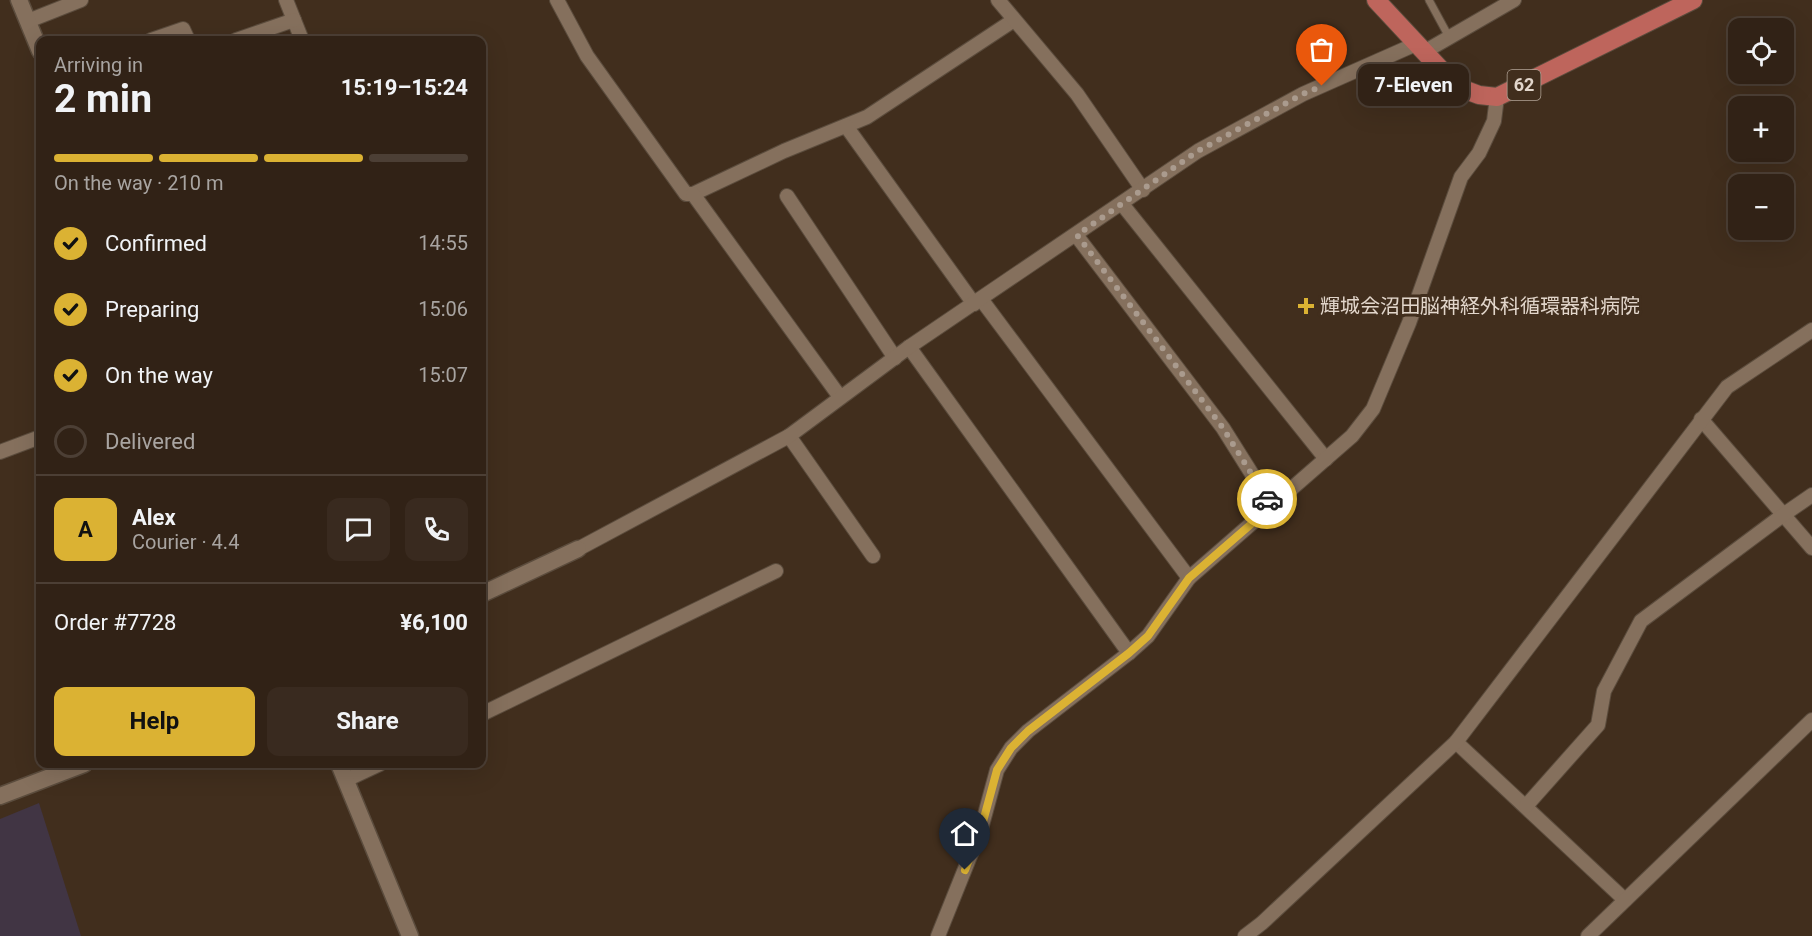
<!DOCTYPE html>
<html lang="en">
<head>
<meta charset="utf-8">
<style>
  :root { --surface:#312216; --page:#392a1f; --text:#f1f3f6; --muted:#a8a4a1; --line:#4c3f35; --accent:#dbb233 }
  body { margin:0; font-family:Roboto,"Noto Sans JP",sans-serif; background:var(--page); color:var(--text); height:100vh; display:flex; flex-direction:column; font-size:22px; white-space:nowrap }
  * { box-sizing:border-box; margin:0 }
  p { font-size:20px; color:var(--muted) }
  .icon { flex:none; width:33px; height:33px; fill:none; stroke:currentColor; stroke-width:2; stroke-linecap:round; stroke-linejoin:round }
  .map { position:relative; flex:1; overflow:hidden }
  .drawer { position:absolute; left:36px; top:36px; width:450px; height:732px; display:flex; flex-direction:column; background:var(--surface); border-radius:12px; box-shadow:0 6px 24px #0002,0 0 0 2px var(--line) }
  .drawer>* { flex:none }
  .fabs { position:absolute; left:1728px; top:18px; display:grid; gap:12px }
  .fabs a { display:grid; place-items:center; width:66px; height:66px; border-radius:12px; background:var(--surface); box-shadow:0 6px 24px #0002,0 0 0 2px var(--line); font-size:30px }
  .pin { position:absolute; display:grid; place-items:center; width:51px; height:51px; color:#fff; margin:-62px -26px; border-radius:50% 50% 50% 0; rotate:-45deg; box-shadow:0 0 6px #0007 }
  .pin .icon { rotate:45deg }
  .courier { position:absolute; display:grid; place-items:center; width:60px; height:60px; margin:-30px; border:4px solid #dbb233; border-radius:50%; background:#fff; color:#222; box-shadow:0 2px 8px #0007 }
  .bubble { position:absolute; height:42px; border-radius:12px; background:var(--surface); box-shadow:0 6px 24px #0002,0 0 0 2px var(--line); font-size:20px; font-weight:700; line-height:42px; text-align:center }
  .head em { font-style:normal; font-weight:700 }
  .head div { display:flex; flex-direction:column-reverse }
  .head { display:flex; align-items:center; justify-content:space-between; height:102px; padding:0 18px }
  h1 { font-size:39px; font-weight:700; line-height:45px }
  .bar { display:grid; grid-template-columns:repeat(4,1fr); gap:9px 6px; align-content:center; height:72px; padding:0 18px }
  .bar i { height:8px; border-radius:4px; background:var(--line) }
  .bar .current { background:var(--accent) }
  .bar p { grid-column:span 4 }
  .line { display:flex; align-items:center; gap:15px; padding:0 18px; border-top:2px solid var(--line) }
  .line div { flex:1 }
  .round { display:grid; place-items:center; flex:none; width:63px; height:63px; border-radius:12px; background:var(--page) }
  ol { padding:0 18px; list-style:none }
  li { display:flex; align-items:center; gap:18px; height:66px }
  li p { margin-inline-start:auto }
  li .icon { padding:6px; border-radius:50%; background:var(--accent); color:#111; stroke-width:4 }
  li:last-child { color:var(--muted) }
  li i { width:33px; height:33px; border:3px solid var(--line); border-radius:50% }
  .cta { display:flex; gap:12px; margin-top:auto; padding:12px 18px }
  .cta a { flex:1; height:69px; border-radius:12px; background:var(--accent); color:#111; font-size:24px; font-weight:700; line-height:69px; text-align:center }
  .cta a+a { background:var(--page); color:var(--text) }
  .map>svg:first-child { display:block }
</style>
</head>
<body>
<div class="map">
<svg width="1812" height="936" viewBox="0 0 1812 936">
  <rect width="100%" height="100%" fill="#412e1d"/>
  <polygon fill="#413544" points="39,803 81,936 0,936 0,819"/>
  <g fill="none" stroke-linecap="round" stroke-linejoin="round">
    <g stroke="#5b4c3d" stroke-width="9">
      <polyline id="service" points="1429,0 1449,37"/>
    </g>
    <g stroke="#5b4c3d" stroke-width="16">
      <g id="minor">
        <polyline points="286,0 302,40"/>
        <polyline points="557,0 587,56 686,194 693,194 784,151 867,117 1014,20"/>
        <polyline points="998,0 1077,94 1143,190"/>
        <polyline points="28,21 81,0"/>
        <polyline points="151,40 183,29 188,40"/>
        <polyline points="236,40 294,20"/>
        <polyline points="1424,52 1514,0"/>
        <polyline points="846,126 974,304"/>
        <polyline points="693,194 840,397"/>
        <polyline points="787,196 895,358"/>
        <polyline points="1122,204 1326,459"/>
        <polyline points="1076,235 1223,428 1272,506"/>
        <polyline points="981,299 1189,578"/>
        <polyline points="909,347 1129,653"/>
        <polyline points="1701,419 1812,548"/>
        <polyline points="789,436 873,556"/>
        <polyline points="0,452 40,437"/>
        <polyline points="578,549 789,436 909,347 1198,151 1303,94 1416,44"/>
        <polyline points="482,714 776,571"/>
        <polyline points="1456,742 1625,900"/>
        <polyline points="346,780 380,764"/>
        <polyline points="1526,806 1598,725 1604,691 1641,621 1783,515 1812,495"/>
        <polyline points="938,936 981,829 997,770 1011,748 1028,731 1129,653 1148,636 1189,578 1352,436 1373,409 1409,323 1461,177 1479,153 1494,121 1497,97"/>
        <polyline points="1245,936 1262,923 1456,742 1727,387 1812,330"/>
        <polyline points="1588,936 1812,720"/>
      </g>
    </g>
    <g stroke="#5b4c3d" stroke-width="19">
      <g id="tertiary">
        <polyline points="19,0 40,51"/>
        <polyline points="482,594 578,549"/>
        <polyline points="339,764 410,936"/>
        <polyline points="0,796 84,764"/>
      </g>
    </g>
    <g stroke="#5b4c3d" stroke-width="20">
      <polyline id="primary" points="1376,0 1445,74 1463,89 1479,95 1497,97 1693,0"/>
    </g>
    <use href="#service" stroke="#85705d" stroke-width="7"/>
    <use href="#minor" stroke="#85705d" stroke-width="14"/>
    <use href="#tertiary" stroke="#85705d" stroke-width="16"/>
    <use href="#primary" stroke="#be655c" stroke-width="18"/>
  </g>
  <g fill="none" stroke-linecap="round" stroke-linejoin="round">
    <polyline stroke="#aa9b8e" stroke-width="6" stroke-dasharray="0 10.8" points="1267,499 1223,428 1077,235 1198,151 1303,94 1322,86"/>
    <polyline stroke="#dbb233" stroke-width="8" points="965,870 981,829 997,770 1011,748 1028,731 1129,653 1148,636 1189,578 1272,506 1267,499"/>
  </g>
  <path fill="#dbb233" stroke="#412e1d" stroke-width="2" d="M1303 297h6v6h6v6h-6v6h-6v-6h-6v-6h6z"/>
  <g text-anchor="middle" stroke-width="6" stroke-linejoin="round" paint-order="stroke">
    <rect fill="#412e1d" stroke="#b2a497" stroke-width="1.5" x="1507.5" y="70" width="33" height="30" rx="4.5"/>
    <g font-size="18" font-weight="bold" fill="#e2d6cb">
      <text x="1524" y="91">62</text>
    </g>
    <g font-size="20" fill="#e2d6cb" stroke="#412e1d" text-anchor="start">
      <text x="1320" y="313">輝城会沼田脳神経外科循環器科病院</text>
    </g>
  </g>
</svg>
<div class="fabs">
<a><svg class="icon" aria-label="locate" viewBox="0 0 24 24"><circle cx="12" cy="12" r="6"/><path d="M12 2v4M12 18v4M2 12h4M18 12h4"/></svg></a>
<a>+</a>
<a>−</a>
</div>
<div class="pin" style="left:1322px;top:86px;background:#ea580c"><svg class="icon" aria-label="bag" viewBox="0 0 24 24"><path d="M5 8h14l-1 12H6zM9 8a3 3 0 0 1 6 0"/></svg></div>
<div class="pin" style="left:965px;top:870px;background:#1f2937"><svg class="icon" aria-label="home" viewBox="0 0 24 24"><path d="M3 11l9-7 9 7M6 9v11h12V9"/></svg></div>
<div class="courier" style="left:1267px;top:499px"><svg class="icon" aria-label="car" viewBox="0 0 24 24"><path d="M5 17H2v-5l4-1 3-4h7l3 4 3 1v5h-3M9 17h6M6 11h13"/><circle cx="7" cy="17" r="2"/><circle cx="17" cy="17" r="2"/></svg></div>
<div class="bubble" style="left:1358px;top:64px;width:111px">7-Eleven</div>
<section class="drawer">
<div class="head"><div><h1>2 min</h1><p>Arriving in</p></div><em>15:19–15:24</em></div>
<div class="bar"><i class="current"></i><i class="current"></i><i class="current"></i><i></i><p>On the way · 210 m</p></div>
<ol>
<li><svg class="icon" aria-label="check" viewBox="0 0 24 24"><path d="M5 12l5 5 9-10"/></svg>Confirmed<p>14:55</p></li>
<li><svg class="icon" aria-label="check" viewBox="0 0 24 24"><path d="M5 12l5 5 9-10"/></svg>Preparing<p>15:06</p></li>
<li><svg class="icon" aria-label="check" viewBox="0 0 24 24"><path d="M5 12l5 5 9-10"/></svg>On the way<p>15:07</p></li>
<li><i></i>Delivered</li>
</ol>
<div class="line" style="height:108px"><b class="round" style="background:var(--accent);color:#111">A</b><div><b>Alex</b><p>Courier · 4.4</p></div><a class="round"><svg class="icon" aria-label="chat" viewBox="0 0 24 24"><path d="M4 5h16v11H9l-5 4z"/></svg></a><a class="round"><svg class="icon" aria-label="phone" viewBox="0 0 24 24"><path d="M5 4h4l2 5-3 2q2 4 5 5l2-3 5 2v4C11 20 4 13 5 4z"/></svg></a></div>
<div class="line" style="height:78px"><div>Order #7728</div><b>¥6,100</b></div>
<div class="cta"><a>Help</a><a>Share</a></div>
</section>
</div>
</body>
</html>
